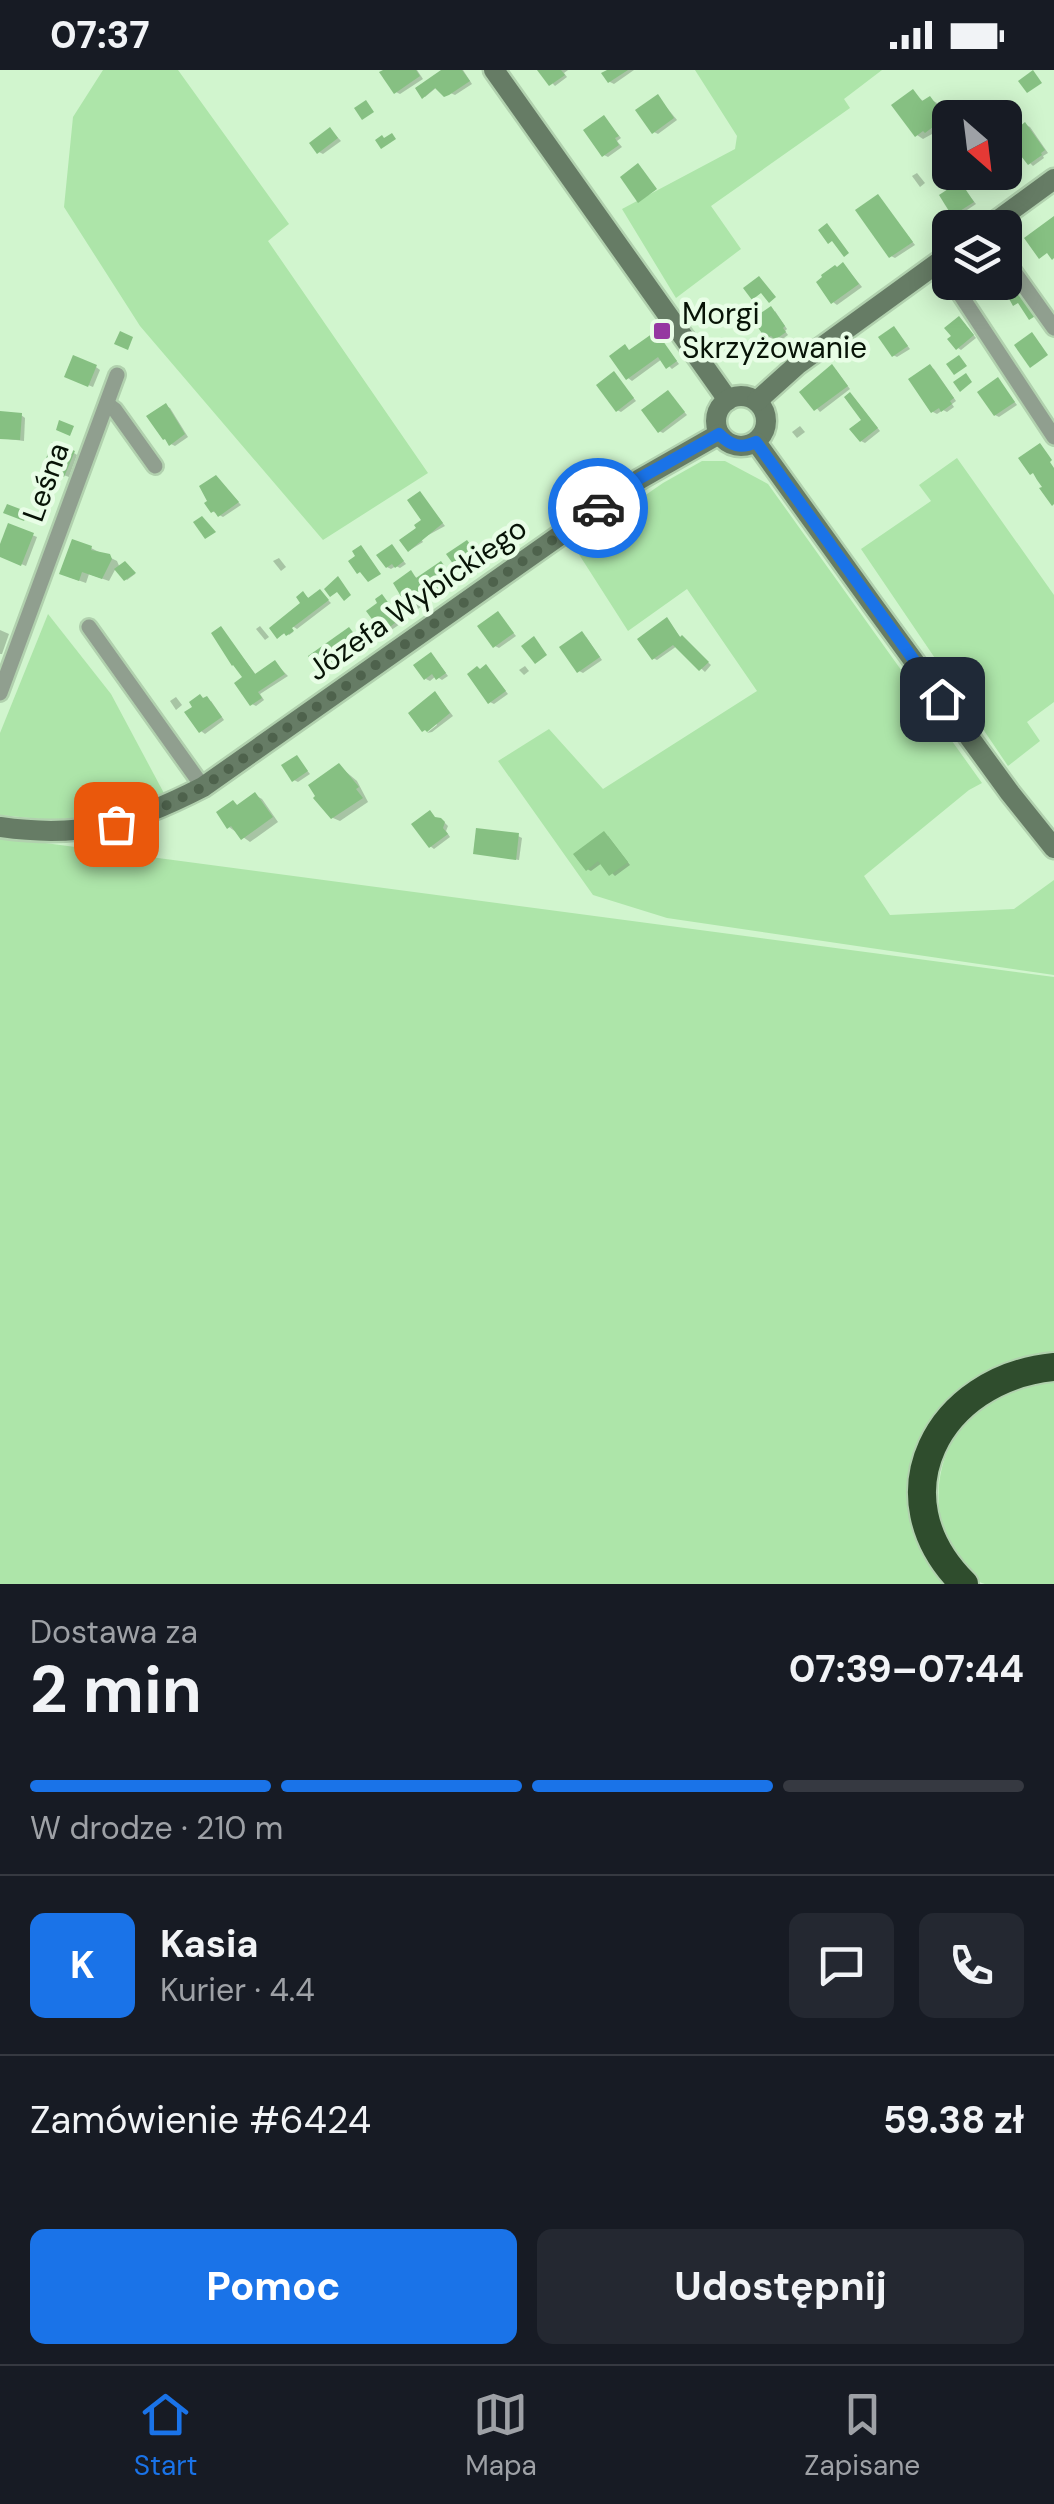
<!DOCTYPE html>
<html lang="pl">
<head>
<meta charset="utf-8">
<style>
  :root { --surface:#171b24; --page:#242831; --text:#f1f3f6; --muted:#9ea1a6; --line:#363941; --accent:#1a73e8 }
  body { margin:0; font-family:"DM Sans",sans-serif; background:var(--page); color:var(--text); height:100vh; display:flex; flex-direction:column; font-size:38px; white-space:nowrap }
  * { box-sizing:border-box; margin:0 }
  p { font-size:32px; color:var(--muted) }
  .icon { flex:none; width:55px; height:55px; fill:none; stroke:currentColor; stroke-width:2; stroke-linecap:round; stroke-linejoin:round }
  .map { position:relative; height:1514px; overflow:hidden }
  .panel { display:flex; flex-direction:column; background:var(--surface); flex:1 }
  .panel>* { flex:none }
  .needle { width:65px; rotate:152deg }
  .fabs { position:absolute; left:932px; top:30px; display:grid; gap:20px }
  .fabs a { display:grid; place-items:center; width:90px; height:90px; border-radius:15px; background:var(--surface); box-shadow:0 5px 25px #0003; font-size:50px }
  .pin { position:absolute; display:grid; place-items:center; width:85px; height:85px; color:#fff; margin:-42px; border-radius:20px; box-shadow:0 5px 15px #0006 }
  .courier { position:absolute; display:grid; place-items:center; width:100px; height:100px; margin:-50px; border:8px solid #1a73e8; border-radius:50%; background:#fff; color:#222; box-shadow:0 2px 12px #0007 }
  .overview em { font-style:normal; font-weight:700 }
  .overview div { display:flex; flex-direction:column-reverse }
  .overview { display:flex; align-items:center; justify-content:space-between; height:170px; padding:0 30px }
  h1 { font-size:65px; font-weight:700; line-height:75px }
  .bar { display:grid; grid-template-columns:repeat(4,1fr); gap:15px 10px; align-content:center; height:120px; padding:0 30px }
  .bar i { height:12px; border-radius:8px; background:var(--line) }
  .bar .selected { background:var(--accent) }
  .bar p { grid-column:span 4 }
  .line { display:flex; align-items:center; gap:25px; padding:0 30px; border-top:2px solid var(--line) }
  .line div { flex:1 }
  .round { display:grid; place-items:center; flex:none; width:105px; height:105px; border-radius:15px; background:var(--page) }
  .cta { display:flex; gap:20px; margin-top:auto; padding:20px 30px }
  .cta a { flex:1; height:115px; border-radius:15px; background:var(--accent); color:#fff; font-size:40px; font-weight:700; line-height:115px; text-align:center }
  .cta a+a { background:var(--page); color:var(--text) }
  .status { display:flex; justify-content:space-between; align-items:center; height:70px; padding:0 50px; background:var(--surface); direction:ltr }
  .status svg { height:28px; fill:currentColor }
  .dock { display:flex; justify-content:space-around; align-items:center; height:140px; border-top:2px solid var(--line); background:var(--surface); font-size:28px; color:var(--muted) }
  .dock a { display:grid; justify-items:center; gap:5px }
  .dock .selected { color:var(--accent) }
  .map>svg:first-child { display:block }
</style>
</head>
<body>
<div class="status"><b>07:37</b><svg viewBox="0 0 49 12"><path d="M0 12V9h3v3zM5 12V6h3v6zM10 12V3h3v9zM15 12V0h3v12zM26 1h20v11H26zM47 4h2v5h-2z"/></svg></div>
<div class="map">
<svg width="1054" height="1514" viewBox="0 0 1054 1514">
  <rect width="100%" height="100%" fill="#d1f5ce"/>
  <g fill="#ade5a9">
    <polygon points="103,0 178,0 289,154 268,171 428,403 323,470 140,256 64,137 73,47"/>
    <polygon points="695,0 882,0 844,29 850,38 711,136 741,179 676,228 622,139 735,79 737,66"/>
    <polygon points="957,388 1054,525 1054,632 1027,652 1040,671 1008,696 861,479 931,431 919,415"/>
    <polygon points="702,391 725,391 768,414 982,713 969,720 864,806 890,845 1014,839 1054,810 1054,905 667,848 593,825 498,691 549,659 603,719 757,621 687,519 628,561 573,475 663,413"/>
    <polygon points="48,544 111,624 166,727 112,745 50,750 0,745 0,663"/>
    <polygon points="0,767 1054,907 1054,1288 1032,1291 918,1391 950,1514 0,1514"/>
    <path d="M1054,1311v203c-16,0 -57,0 -69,0 -13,-3 -25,-22 -32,-33 -30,-52 -12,-124 42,-154 18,-10 39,-13 59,-16z"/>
  </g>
  <g fill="#0003">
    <polygon points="387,0 417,0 423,9 400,24 396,22"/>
    <polygon points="445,0 463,0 472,14 455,25 437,17 425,27 418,18"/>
    <polygon points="540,0 568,0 564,3 567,7 555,16"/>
    <polygon points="611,0 634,0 614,14 610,12"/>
    <polygon points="913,22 925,33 930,29 937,33 949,49 941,55 943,58 923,69 917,65"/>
    <polygon points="658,27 677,50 658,64 654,62"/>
    <polygon points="604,48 621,68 617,71 622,77 608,87 604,85"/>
    <polygon points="1005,49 1018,60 1026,55 1030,57 1048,83 1043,86 1044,88 1033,96 1030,93 1005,62"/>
    <polygon points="331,60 341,71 323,84 319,82"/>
    <polygon points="917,103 925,113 920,117 912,106"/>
    <polygon points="960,114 976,134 958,146 954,144"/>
    <polygon points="878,127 915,175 895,188 891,186"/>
    <polygon points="844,195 862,217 837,235 833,232"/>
    <polygon points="970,212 995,212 999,218 994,222 988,218 980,223"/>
    <polygon points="775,241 787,259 785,261 788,265 780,271 768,267"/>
    <polygon points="963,252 976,268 961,280 958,278"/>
    <polygon points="895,259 910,279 897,287 893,285"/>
    <polygon points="656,264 679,294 672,299 662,289 632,311 628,308 630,283"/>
    <polygon points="96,297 100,300 93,317 71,308"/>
    <polygon points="930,297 934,299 956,331 952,334 954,337 947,342 943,340 937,344 933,342"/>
    <polygon points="836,300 850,319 820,342 803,322"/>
    <polygon points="614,304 636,331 621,342 617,340"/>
    <polygon points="998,310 1017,335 999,347 995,345"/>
    <polygon points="668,323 687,345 663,363 659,361"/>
    <polygon points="854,328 880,361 865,373 861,371 865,351"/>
    <polygon points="166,336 170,338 188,367 175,376 171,374"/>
    <polygon points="21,345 25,348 24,371 0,368"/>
    <polygon points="800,356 805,362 797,368 792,362"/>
    <polygon points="74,383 77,385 69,407 55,402"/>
    <polygon points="216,407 241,435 223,447 212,441"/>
    <polygon points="420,424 445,456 421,469 423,472 410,480 403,470 424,451"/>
    <polygon points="10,456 37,467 26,496 0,485"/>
    <polygon points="467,473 484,493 467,506 463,504"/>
    <polygon points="392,477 406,494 400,498 396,496 391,499 387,497"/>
    <polygon points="91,478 117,491 120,498 125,494 135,504 127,510 116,498 109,511 89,504 86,513 69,507"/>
    <polygon points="279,488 286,497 281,501 273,491"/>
    <polygon points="441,494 450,503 443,508 449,517 415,541 411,539 397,514 411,503 418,509"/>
    <polygon points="320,522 331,533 297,559 286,552 293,562 289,565 287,562 278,567 272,559 304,534 299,527 303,524 310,529"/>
    <polygon points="382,527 403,552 387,563 383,561"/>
    <polygon points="498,544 516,566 499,578 495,576"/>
    <polygon points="667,550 681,568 711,595 705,602 677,576 657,590 653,588"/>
    <polygon points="260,556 269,567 265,570 256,559"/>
    <polygon points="221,559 257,606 275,593 288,606 260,624 264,630 256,636 252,634 246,608"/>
    <polygon points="349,559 366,580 328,605 324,603"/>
    <polygon points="0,560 9,564 2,584 0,584"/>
    <polygon points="586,567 602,590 583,603 579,601"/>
    <polygon points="432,585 448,606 442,610 436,606 430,611 426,609"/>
    <polygon points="525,596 529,601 524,605 519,600"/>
    <polygon points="486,597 508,624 494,634 490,632 481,601"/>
    <polygon points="436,624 453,646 432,662 427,663 437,655 434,651"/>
    <polygon points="176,627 182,635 176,640 170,631"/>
    <polygon points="211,631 224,650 205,664 201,661"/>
    <polygon points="297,688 310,704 298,712 294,710"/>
    <polygon points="339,696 357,711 368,732 340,751 333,748"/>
    <polygon points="255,725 262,729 278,752 250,772 229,757 233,733 239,736"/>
    <polygon points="430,743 437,750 445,753 448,756 446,761 450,767 434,779 430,776"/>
    <polygon points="518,766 522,768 519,790 475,783"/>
    <polygon points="608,766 630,795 615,806 602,793 591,801 587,799"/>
  </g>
  <g fill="#86c082">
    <polygon points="383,0 416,0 420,6 394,24 379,2"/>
    <polygon points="441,0 462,0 470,11 449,25 444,27 435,18 422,29 415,18"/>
    <polygon points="537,0 561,0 565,5 549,16"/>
    <polygon points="607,0 628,0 608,13 601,3"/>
    <polygon points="1033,0 1042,13 1027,23 1018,11"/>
    <polygon points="913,19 922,31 930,26 944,45 936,51 938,53 925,63 923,61 915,67 891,35"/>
    <polygon points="658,24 674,48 652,64 635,40"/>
    <polygon points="366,30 374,42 362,50 354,38"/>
    <polygon points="1008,44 1018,58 1025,52 1045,80 1041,83 1042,85 1028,95 1021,86 1015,85 1014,79 1005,66 1005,46"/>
    <polygon points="604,45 619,66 615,68 619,75 602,87 583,60"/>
    <polygon points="330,57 338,68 317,84 309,73"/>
    <polygon points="392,63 396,69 381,79 375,70 382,65 384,68"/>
    <polygon points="638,93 657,119 638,133 620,107"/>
    <polygon points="960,111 974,132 952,146 939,125"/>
    <polygon points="878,124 913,172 889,188 855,140"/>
    <polygon points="1054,146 1054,188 1052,190 1047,183 1039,189 1024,168"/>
    <polygon points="827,153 849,183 844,187 832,171 828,174 818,160"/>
    <polygon points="843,192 859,214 831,234 816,212 822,207 821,205 835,195 837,197"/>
    <polygon points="759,206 776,227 769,233 761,223 752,230 743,218"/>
    <polygon points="1012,207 1037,245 1029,250 1018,233 1013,236 1008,227 1013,224 1005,212"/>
    <polygon points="967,212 995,212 997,215 988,222 984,216 975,223"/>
    <polygon points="771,236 785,256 783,258 786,262 775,270 771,266 766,269 752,249"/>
    <polygon points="959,246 974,265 956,280 947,269 951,266 944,258"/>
    <polygon points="894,256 908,276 892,287 878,267"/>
    <polygon points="120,261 133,267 128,280 114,274"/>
    <polygon points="656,261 677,291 666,299 658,287 626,310 609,286 625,274 629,280"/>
    <polygon points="1032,262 1048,285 1030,298 1014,275"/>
    <polygon points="73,285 97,295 88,317 64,307"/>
    <polygon points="959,285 967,296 954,305 946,294"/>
    <polygon points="832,294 848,316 814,341 799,322"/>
    <polygon points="930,294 954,328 950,331 952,334 941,342 939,338 931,343 908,309"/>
    <polygon points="614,301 634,328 616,342 596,315"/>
    <polygon points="966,303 972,312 960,322 953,312"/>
    <polygon points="998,307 1015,332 994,346 977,322"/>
    <polygon points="668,320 685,342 658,363 641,340"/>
    <polygon points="850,322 878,358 860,372 849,359 861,350 844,327"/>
    <polygon points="166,333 185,364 169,376 165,369 163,370 146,346"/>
    <polygon points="0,341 22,343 20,370 0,369"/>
    <polygon points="59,350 74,356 70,366 56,360"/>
    <polygon points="52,372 75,381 64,407 48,401 50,396 44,394"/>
    <polygon points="1040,373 1052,390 1050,392 1054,398 1054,434 1052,436 1039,418 1042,417 1037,410 1033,403 1030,405 1018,388"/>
    <polygon points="216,405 239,432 218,447 214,441 211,443 204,433 207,431 199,416"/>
    <polygon points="420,421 443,453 408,482 399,470 416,458 414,455 421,450 407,430"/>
    <polygon points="7,434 28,442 24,451 3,443"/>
    <polygon points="202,446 216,462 205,469 193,452"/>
    <polygon points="8,453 34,463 21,496 0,487 0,474"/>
    <polygon points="72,469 92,476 91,480 110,484 112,489 102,509 82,502 79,511 59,504"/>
    <polygon points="467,470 482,491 461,505 446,484"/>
    <polygon points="392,474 404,491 395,498 392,494 386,498 376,485"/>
    <polygon points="361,475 381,504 368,512 360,502 357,504 348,491 355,486 352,481"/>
    <polygon points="125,491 136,503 124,511 114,499"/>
    <polygon points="441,491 448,501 441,506 447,514 409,540 393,513 411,500 416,508"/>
    <polygon points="338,506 351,525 344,531 337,522 330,527 324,519"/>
    <polygon points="320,519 329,530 292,558 294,561 286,566 284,563 277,569 269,558 300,533 296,527 303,521 308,528"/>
    <polygon points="382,524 400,549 382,563 366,541 377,533 375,529"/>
    <polygon points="498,541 514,563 493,578 477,556"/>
    <polygon points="667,547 680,567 682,565 709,592 699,601 673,575 652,590 637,569"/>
    <polygon points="221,556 255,604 275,590 285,604 258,622 262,628 250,636 234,613 242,607 233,595 232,596 211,563"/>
    <polygon points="349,557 364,577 322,605 308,586"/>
    <polygon points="582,561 600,587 577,603 559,577"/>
    <polygon points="534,566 547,585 535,594 521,576"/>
    <polygon points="431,582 446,603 436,610 432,604 424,610 413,595"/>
    <polygon points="486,594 506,621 488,634 467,604 477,596 480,599"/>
    <polygon points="435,621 450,643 427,662 425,660 422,662 408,643"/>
    <polygon points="200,624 203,628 207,626 222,647 199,663 184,642 192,637 189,632"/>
    <polygon points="297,685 308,701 292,712 281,695"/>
    <polygon points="339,693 359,717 356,719 363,728 331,749 313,728 315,726 308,715"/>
    <polygon points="255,722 273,747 241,770 231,756 227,759 216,742 233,730 237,735"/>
    <polygon points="430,740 435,747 441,748 445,752 443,758 448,764 429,778 411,754"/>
    <polygon points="476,758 519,763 516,790 473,784"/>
    <polygon points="604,761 628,792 609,806 598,791 586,801 573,784"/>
  </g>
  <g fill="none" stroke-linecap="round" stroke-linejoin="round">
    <g stroke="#b1d1ae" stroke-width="20">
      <g id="street">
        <polyline points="1005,189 1054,258"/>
        <polyline points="952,212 1054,367"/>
        <polyline points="107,334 115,340 155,396"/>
        <polyline points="89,557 203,717"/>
        <polyline points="0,623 117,305"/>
      </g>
    </g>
    <g stroke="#b1d1ae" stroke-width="25">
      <g id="secondary">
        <polyline points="494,0 728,330"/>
        <polyline points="987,158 1054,109"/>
        <circle cx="741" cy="351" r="25"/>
        <polyline points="757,331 797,295 950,184"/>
        <polyline points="756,372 873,535 1010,723 1054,778"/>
        <path d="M0,757c82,12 131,-3 203,-40l437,-308 79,-45"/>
      </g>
    </g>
    <g stroke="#b1d1ae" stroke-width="32">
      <path id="highway" d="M964,1514c-89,-88 -26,-206 90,-217"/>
    </g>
    <use href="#street" stroke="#909f8f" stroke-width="15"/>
    <use href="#secondary" stroke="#667c65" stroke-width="20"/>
    <use href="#highway" stroke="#2f4d2d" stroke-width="28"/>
  </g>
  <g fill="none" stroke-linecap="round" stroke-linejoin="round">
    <polyline stroke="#4e624c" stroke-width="10" stroke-dasharray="0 18" points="116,754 159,739 203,717 598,438"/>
    <path stroke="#1a73e8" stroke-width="12" d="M598,438l42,-30 79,-44c12,12 22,15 37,8l186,257"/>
  </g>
  <rect fill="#9538a1" stroke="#e8fde6" stroke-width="4" x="652" y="251" width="20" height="20" rx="5"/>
  <g text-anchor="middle" stroke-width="9" stroke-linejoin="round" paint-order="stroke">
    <g font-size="30" fill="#071306" stroke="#e8fde6" text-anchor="start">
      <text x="682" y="254">Morgi<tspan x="682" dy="34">Skrzyżowanie</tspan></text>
    </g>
    <g font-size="30" fill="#071306" stroke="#e8fde6">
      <text transform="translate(46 412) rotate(-70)" y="10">Leśna</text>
      <text transform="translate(417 529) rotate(-35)" y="10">Józefa Wybickiego</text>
    </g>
  </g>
</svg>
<div class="fabs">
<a><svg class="needle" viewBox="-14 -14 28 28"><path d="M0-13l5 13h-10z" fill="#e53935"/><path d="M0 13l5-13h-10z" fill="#9ea1a6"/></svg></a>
<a><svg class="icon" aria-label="layers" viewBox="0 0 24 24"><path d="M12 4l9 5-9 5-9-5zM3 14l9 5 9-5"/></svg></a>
</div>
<div class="pin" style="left:116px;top:754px;background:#ea580c"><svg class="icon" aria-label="bag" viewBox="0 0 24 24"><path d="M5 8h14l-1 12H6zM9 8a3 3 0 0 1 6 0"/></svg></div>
<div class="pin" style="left:942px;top:629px;background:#1f2937"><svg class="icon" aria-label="home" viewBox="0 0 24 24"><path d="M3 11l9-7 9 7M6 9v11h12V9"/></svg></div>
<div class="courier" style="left:598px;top:438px"><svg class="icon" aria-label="car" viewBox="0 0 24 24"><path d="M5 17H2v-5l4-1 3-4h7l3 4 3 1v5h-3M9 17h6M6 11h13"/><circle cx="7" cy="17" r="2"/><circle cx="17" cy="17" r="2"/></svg></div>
</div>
<section class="panel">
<div class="overview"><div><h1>2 min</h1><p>Dostawa za</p></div><em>07:39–07:44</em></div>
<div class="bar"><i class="selected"></i><i class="selected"></i><i class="selected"></i><i></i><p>W drodze · 210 m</p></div>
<div class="line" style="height:180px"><b class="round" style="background:var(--accent);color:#fff">K</b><div><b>Kasia</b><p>Kurier · 4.4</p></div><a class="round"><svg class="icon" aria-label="chat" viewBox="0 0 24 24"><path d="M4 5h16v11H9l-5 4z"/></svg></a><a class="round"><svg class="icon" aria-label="phone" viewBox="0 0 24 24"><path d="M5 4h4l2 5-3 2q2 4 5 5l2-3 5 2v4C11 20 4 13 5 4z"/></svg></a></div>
<div class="line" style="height:130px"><div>Zamówienie #6424</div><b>59.38 zł</b></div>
<div class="cta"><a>Pomoc</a><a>Udostępnij</a></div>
</section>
<nav class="dock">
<a class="selected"><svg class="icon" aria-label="home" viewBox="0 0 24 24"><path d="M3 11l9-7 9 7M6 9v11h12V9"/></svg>Start</a>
<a><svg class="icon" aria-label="map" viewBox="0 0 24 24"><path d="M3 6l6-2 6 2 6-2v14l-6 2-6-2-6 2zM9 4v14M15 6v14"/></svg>Mapa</a>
<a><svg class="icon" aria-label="saved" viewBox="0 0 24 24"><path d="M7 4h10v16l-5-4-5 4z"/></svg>Zapisane</a>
</nav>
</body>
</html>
